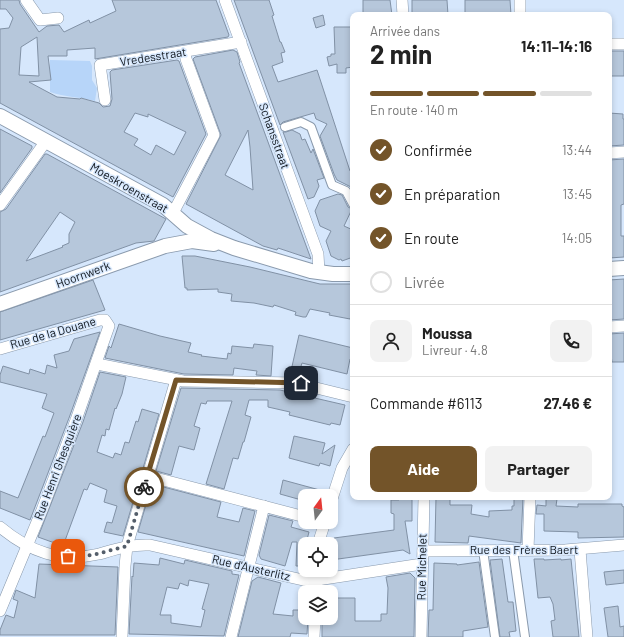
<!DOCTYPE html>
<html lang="fr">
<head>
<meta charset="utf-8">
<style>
  :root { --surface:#fff; --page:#f2f2f2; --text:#222; --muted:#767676; --line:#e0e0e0; --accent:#735429 }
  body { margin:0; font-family:Barlow,sans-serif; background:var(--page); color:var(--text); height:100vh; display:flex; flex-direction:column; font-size:15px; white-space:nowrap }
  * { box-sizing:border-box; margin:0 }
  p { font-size:13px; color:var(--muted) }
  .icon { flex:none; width:22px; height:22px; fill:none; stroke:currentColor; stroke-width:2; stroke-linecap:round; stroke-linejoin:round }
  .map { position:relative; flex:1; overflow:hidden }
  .details { position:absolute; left:350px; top:12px; width:262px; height:488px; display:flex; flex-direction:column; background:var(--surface); border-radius:8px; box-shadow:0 2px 6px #0003 }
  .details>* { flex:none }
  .needle { width:26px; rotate:15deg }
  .buttons { position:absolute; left:298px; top:489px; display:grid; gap:8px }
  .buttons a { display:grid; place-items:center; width:40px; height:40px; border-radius:8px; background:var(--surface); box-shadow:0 2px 6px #0003; font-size:20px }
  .pin { position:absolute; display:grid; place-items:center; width:34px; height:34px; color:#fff; margin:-17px; border-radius:8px; box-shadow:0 2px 6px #0006 }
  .courier { position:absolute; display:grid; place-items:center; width:40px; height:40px; margin:-20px; border:3px solid #735429; border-radius:50%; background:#fff; color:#222; box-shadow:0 1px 5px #0007 }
  .summary em { font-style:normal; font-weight:700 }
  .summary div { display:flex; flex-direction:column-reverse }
  .summary { display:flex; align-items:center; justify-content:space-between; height:68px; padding:0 20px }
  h1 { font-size:26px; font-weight:700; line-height:30px }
  .bar { display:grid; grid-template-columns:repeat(4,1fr); gap:6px 4px; align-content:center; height:48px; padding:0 20px }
  .bar i { height:5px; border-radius:3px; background:var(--line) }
  .bar .on { background:var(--accent) }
  .bar p { grid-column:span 4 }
  .line { display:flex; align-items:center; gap:10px; padding:0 20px; border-top:1px solid var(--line) }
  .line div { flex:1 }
  .round { display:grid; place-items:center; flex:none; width:42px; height:42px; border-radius:8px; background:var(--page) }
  ol { padding:0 20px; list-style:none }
  li { display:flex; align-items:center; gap:12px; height:44px }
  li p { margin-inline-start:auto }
  li .icon { padding:4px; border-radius:50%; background:var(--accent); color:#fff; stroke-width:4 }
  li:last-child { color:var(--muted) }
  li i { width:22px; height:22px; border:2px solid var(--line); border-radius:50% }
  .action { display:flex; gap:8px; margin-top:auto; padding:8px 20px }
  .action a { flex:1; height:46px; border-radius:8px; background:var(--accent); color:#fff; font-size:16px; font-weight:700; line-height:46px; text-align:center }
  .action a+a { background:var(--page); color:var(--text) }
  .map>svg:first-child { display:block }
</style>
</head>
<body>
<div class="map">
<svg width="624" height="637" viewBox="0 0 624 637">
  <rect width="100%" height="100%" fill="#d6e7fc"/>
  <path fill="#b7d5f9" d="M50,60l40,1 2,5v14l5,8 -2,13c-15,-4 -30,-4 -45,-9z"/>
  <g fill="#b6c7db" stroke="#8191a5" fill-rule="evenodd">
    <path d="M0,0h19l1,4 19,28 8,-6 12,-1 5,7 25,-12 1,3 26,-12 -4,-11h104l13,35 -1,2 -133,22v-11l-28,2v6h-19l3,24 -22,2 28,15 23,2 1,-1 18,5 4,4 7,-1 2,-7 -2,-27 2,-2 65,-10 2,1 27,73 -33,63 -173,-94v-74l9,-1 4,-10 -7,-9h-6zM37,37l2,39 -20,-1 2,-28zM135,113l13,4v-3l38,18 -12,23 -18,-10 -5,10 -17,-10 4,-6 -14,-7z"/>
    <polygon points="234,0 269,0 274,15 272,16 280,42 281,42 285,52 281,53 283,62 272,66 278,82 317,70 350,171 353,170 353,192 351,189 353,188 337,180 334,174 320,136 327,124 316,119 314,113 283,122 280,125"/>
    <polygon points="363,0 390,0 392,15 363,15"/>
    <polygon points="412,0 447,0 448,15 412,15"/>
    <polygon points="465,0 510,0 511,15 465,15"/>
    <polygon points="323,15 325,25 316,28 313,18"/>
    <polygon points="334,27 353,27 353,67 346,68 346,73 337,73 337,64 329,66 327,57 331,56 331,54 335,54"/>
    <path d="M233,50l4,2 3,10 -1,1 72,196 -33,-11 -1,2 -14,-4 -77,-42 35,-69 -28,-76 2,-2zM248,130l2,17 3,43 -28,-15z"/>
    <rect x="609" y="51" width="15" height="25"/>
    <polygon points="609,113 623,114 623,119 624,119 624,145 609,146"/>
    <polygon points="0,129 32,146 32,148 0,193"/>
    <polygon points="292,130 300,134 302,140 305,139 311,153 313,149 324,178 317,180 319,186 314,197 308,199 283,132 286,132"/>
    <path d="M45,154h2l119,65 -12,22 -18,2 -136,49v-80l6,-3zM60,212l15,10 -6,12v9l-7,3 1,1 -37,14z"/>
    <polygon points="624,159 624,204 621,205 621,236 624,236 624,257 609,258 609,226 611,226 609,160"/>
    <polygon points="338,194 342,195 348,207 352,209 344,226 353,230 353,257 342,261 341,259 339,260 331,256 326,241 331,231 320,226 315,211 320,200"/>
    <polygon points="182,256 195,256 250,267 320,284 353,284 353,317 351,316 350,319 329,315 330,313 310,309 306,317 303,317 295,315 296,312 274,305 273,307 254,303 231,301 232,294 218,292 218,289 187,290 187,288 185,288"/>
    <polygon points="624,279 624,319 609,320 609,280"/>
    <polygon points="93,280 105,310 0,340 0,312"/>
    <polygon points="119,324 160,336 191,343 188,352 202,355 201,356 227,359 228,353 231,354 232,346 253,348 254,344 273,346 271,376 256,375 257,371 234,368 233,375 184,374 105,358 109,346 111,348"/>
    <polygon points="100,332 69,418 30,520 0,508 0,491 18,498 43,436 45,437 54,413 42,408 47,394 0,382 0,375 3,366 29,374 30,369 45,374 47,365 57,368 54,355 69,351 74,339"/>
    <polygon points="624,333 624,362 612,362 611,355 609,356 609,334"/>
    <polygon points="299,335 353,348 353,360 350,359 347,374 302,363 299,373 291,371"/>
    <polygon points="100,372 126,377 122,394 116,409 115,408 109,430 106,429 105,436 102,435 97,452 113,458 115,453 121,455 125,442 129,443 136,421 138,422 142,409 159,414 123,536 104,532 107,522 112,523 117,506 104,502 107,490 90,483 87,490 84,489 63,546 38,537 83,422"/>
    <polygon points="181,388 280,390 345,405 340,425 331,423 330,425 289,415 290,412 268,407 268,400 249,400 245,415 251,417 244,442 243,442 238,459 233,458 224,489 206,484 232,401 207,401 206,404 201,403 194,426 200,428 194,450 179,446 171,475 156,471"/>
    <polygon points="294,436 325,443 322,454 335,445 330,466 320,463 319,466 289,458"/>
    <polygon points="283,480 327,492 326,496 305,496 305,501 280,494"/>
    <polygon points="152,484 221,502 217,517 239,522 243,508 255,511 244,556 138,532"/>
    <polygon points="399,497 412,497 412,521 405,521 410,554 403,550 331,560 331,547 335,546 334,538 394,530 394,514 391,513 391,500 399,500"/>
    <polygon points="436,497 450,497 450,505 472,505 471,514 489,517 489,511 512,510 512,506 514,506 514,497 523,497 521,543 469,536 468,543 435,542"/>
    <polygon points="546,499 557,499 556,506 578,507 578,504 622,504 622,506 624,507 624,537 578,538 578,532 544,531 544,514 536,514 537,505 546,506"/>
    <polygon points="269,515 293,521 291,527 309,532 300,566 296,566 297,542 292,542 285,566 261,559 259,555"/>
    <path d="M160,558l24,6 1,-4 47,11v3l7,1 -15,61 -95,-2 3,-58 1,1 1,-14 25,2zM189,580l20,4 -7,25 3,1 -4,17 -30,-4v-8h-11l7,-28 11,2 2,-6 8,3z"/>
    <polygon points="502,559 508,602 513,602 516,631 509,632 510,637 500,637 490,560"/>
    <polygon points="534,559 544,559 544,560 561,559 561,560 571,559 579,637 553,637 551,621 555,620 553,604 550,597 538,598"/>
    <polygon points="479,562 488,627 463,631 463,637 428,637 429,610 433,610 434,563 457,564 457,565"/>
    <polygon points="39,564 118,567 115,635 0,635 0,630 6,615 14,618 18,601 13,599 16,590 35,598"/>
    <polygon points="624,570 624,583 606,585 604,572"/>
    <polygon points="410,573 415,578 414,637 322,637 322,618 331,618 331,598 355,598 355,621 381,621 381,614 387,614 388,588 386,577"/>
    <polygon points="258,577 281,583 273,614 293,616 293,610 305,610 305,618 308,618 307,634 291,633 290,637 238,637 252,581"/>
    <polygon points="618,606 620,627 624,626 624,637 608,637 604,608"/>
  </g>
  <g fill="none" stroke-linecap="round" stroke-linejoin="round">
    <g stroke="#8a9aad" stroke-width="10">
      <g id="pedestrian">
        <polyline points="285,127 301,122 311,127 332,185 346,191 353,204"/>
        <polyline points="483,550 495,637"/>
        <polyline points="513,550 525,637"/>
      </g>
    </g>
    <g stroke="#8a9aad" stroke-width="12">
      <g id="minor">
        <polyline points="26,0 40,20 58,18"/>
        <polyline points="225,0 318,254 319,272"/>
        <polyline points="402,0 403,15"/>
        <polyline points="520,0 520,15"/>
        <polyline points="609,44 624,44"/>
        <polyline points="105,100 100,65 241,42"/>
        <polyline points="609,153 624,152"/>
        <polyline points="0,205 46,141"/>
        <polyline points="173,213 214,135 186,59 185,52"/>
        <polyline points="609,327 624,326"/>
        <polyline points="0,349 100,320 105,320 109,326 76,420 42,510 0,611"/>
        <polyline points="97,364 183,381 296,383 353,397"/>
        <polyline points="148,476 305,517"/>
        <polyline points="331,502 342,468 353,449"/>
        <path d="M0,527c30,25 60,36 99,27 18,-5 33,-10 51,-9l153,35h14l105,-16"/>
        <polyline points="318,544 325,522"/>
        <polyline points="528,550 530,497"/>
        <polyline points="580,550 587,637"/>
        <polyline points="423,551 565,550 624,545"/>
        <polyline points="316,592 317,580"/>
        <polyline points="122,637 125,566 127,546 176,380"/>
        <polyline points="231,637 264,506"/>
        <polyline points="314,637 315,618"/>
        <polyline points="421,637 424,497"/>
      </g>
    </g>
    <g stroke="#8a9aad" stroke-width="16">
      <g id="tertiary">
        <polyline points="0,116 163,205 187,226 211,239 234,248 311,271 333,274 353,274"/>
        <polyline points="609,269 624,268"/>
        <polyline points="0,304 165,246 192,241 214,244"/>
      </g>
    </g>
    <use href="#pedestrian" stroke="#fff" stroke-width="8"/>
    <use href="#minor" stroke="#fff" stroke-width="11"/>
    <use href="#tertiary" stroke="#fff" stroke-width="14"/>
  </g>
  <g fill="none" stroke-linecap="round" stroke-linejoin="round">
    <polyline stroke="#545e6a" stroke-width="4" stroke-dasharray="0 7.2" points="68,556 93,555 127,546 144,487"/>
    <polyline stroke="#735429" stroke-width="5" points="144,487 176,380 301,383"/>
  </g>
  <g text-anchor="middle" stroke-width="3" stroke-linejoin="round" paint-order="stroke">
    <g font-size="12" fill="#0e141b" stroke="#d6e7fc">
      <text transform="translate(153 57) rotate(-9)" y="4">Vredesstraat</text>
      <text transform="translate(274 136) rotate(70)" y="4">Schansstraat</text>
      <text transform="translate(129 188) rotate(30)" y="4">Moeskroenstraat</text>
      <text transform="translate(83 275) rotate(-20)" y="4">Hoornwerk</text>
      <text transform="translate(53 333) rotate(-16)" y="4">Rue de la Douane</text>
      <text transform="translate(58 467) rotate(-69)" y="4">Rue Henri Ghesquière</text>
      <text x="524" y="554">Rue des Frères Baert</text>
      <text transform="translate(422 567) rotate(-89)" y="4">Rue Michelet</text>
      <text transform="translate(251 568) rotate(13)" y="4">Rue d'Austerlitz</text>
    </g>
  </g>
</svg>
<div class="buttons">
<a><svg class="needle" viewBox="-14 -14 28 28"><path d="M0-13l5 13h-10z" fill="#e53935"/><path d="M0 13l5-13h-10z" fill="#767676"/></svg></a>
<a><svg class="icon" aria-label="locate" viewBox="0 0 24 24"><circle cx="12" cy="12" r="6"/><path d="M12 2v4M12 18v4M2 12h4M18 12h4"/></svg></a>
<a><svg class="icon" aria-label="layers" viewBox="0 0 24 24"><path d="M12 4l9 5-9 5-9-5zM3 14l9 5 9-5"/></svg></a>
</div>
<div class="pin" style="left:68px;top:556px;background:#ea580c"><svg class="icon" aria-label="bag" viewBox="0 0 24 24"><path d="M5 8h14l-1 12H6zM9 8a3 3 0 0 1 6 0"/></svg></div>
<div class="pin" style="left:301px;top:383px;background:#1f2937"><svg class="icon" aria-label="home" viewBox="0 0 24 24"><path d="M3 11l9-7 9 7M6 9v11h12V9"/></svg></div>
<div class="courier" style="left:144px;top:487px"><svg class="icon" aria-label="bike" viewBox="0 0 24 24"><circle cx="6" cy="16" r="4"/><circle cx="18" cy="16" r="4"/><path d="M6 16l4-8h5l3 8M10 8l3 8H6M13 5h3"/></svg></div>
<section class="details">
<div class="summary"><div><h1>2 min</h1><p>Arrivée dans</p></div><em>14:11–14:16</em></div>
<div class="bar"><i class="on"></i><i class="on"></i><i class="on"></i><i></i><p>En route · 140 m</p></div>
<ol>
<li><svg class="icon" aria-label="check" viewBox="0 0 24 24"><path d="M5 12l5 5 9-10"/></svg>Confirmée<p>13:44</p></li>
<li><svg class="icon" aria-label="check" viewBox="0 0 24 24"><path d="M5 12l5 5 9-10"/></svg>En préparation<p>13:45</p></li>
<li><svg class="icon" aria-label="check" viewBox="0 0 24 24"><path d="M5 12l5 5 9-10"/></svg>En route<p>14:05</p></li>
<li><i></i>Livrée</li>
</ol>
<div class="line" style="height:72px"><a class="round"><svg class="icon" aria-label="person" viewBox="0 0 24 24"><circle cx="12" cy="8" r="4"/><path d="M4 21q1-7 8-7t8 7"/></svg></a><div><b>Moussa</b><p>Livreur · 4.8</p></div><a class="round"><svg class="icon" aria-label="phone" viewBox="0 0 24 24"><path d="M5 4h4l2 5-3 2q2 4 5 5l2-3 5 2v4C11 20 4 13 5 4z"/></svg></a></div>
<div class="line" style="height:52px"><div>Commande #6113</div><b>27.46 €</b></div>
<div class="action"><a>Aide</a><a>Partager</a></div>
</section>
</div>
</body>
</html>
